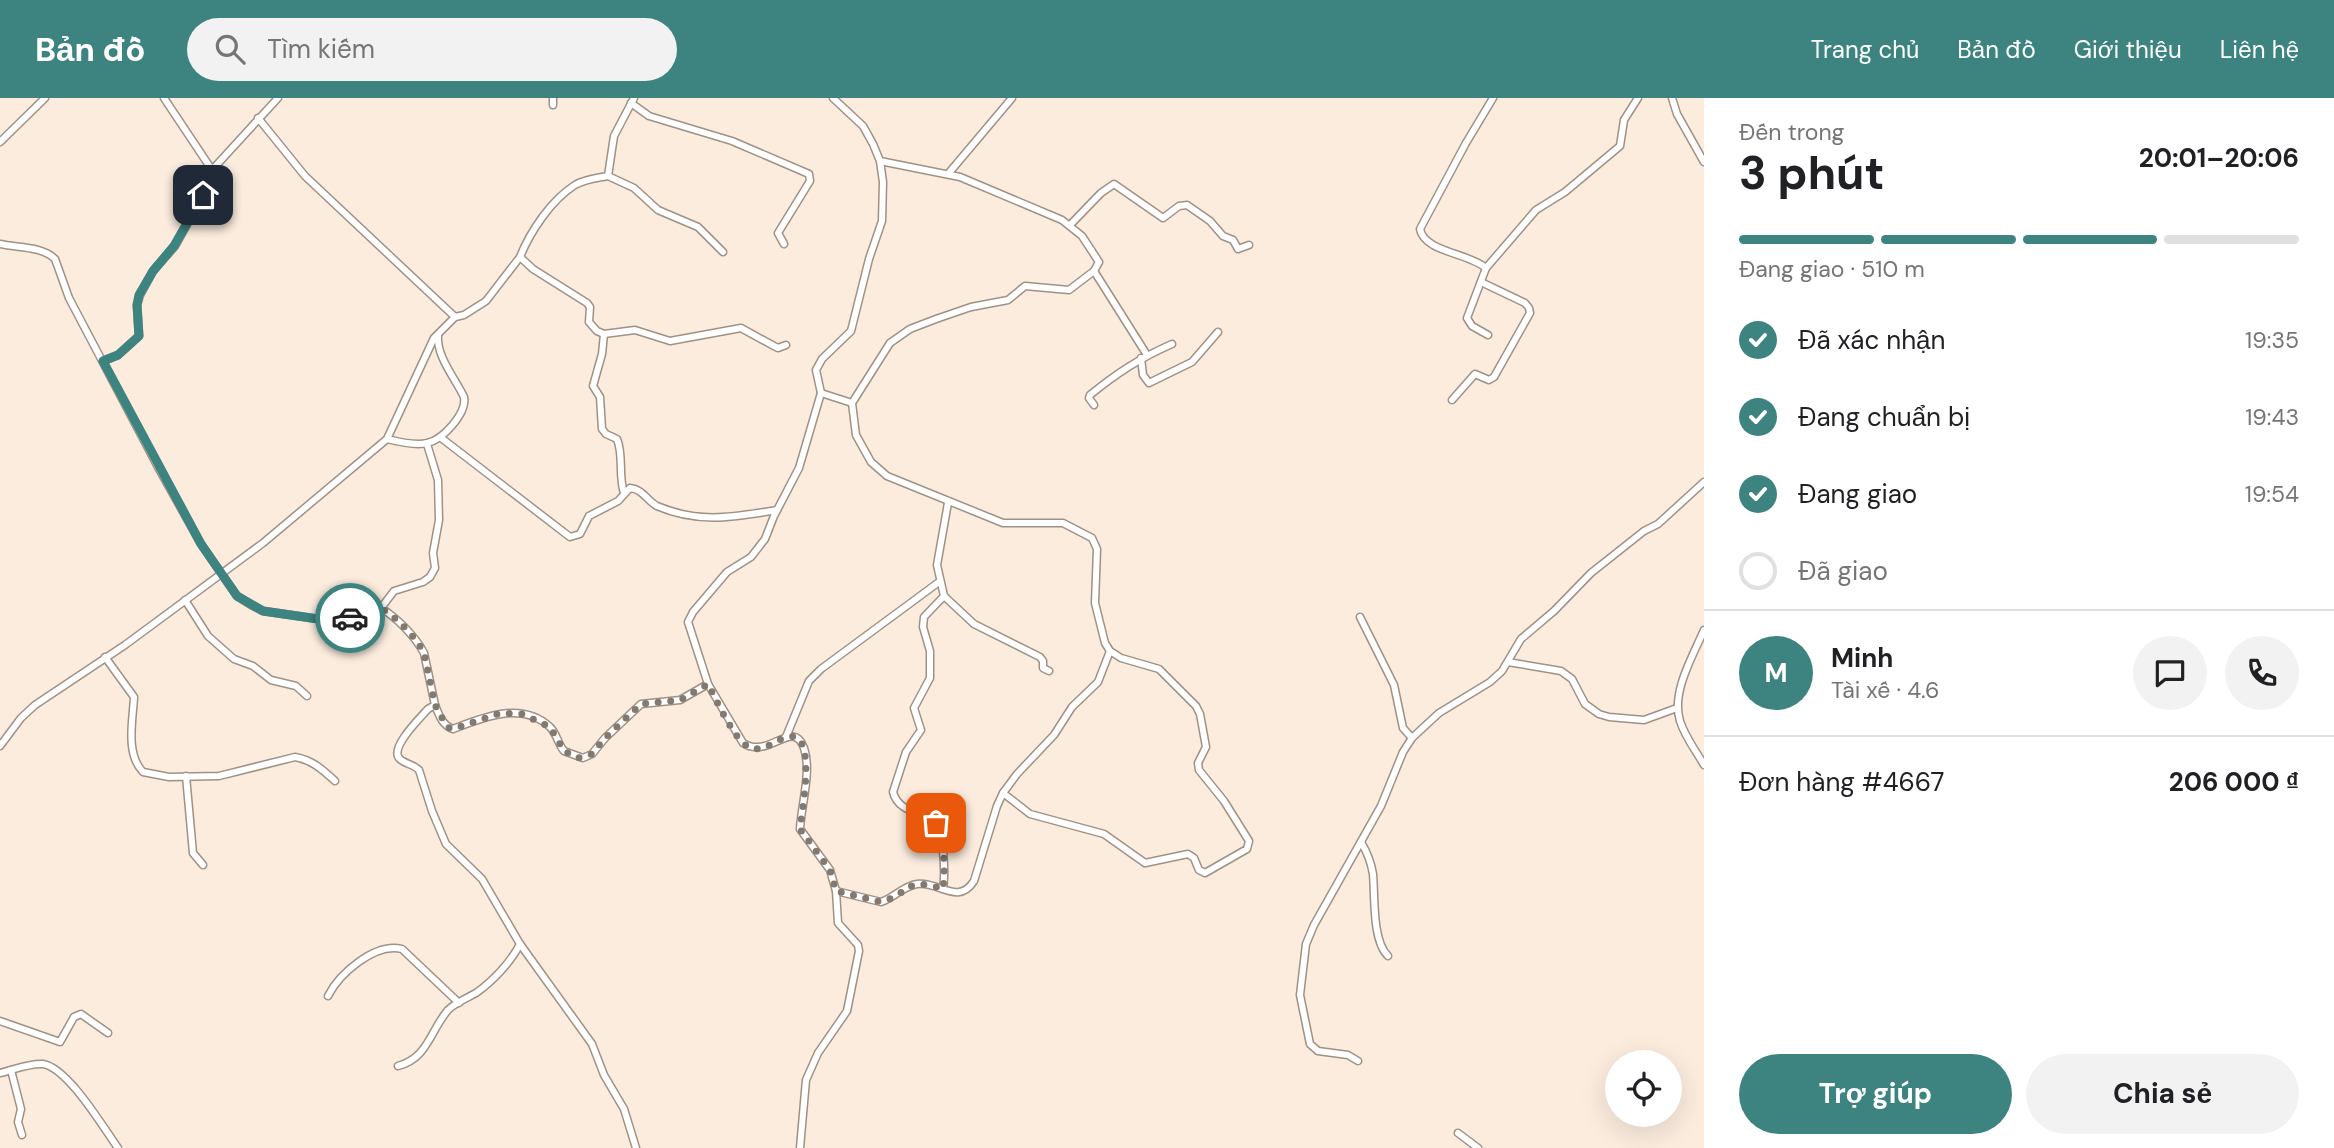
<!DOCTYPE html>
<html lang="vi">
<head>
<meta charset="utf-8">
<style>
  :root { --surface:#fff; --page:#f2f2f2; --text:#202124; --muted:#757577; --line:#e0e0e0; --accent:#3d8481 }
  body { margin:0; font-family:"DM Sans",sans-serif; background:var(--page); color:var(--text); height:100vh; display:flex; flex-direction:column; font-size:26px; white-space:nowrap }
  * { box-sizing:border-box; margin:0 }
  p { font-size:23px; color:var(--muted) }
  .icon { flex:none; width:38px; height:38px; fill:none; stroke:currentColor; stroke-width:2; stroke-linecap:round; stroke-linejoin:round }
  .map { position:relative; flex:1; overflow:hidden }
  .drawer { display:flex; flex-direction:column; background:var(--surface); width:630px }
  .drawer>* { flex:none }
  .buttons { position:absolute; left:1605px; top:952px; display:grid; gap:14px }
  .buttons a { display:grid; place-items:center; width:77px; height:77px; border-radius:50%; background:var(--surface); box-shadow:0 7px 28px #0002; font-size:35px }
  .pin { position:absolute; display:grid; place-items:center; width:60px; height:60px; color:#fff; margin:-30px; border-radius:14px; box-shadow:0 4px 10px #0006 }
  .courier { position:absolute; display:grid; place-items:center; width:70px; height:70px; margin:-35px; border:5px solid #3d8481; border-radius:50%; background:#fff; color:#222; box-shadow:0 2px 9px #0007 }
  .headline em { font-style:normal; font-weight:700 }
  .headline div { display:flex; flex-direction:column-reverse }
  .headline { display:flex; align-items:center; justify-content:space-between; height:119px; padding:0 35px }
  h1 { font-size:46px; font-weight:700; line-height:52px }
  .bar { display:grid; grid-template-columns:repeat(4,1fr); gap:10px 7px; align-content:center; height:84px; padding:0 35px }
  .bar i { height:9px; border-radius:5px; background:var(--line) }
  .bar .active { background:var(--accent) }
  .bar p { grid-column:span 4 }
  .line { display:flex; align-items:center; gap:18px; padding:0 35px; border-top:2px solid var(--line) }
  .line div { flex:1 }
  .round { display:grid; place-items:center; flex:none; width:74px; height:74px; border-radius:37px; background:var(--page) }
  ol { padding:0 35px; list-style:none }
  li { display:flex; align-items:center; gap:21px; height:77px }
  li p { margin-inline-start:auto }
  li .icon { padding:7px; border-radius:50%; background:var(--accent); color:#fff; stroke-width:4 }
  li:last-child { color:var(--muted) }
  li i { width:38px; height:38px; border:4px solid var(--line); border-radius:50% }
  .primary-button { display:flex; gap:14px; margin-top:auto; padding:14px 35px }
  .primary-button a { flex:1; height:80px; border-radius:42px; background:var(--accent); color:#fff; font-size:28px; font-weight:700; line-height:80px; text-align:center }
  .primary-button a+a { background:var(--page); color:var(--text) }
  header { display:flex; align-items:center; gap:42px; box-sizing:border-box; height:98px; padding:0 35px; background:var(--accent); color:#fff }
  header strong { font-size:33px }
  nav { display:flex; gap:38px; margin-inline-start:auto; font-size:24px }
  .search { width:490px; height:63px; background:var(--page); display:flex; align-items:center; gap:18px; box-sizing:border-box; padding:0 24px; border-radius:38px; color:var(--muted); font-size:26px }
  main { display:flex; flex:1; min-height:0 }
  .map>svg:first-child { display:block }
</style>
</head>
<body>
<header>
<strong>Bản đồ</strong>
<div class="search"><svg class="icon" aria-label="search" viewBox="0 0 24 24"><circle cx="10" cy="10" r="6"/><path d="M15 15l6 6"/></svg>Tìm kiếm</div>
<nav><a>Trang chủ</a><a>Bản đồ</a><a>Giới thiệu</a><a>Liên hệ</a></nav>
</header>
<main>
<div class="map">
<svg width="1704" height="1050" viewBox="0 0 1704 1050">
  <rect width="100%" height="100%" fill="#fbecde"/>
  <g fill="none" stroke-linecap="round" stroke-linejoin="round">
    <g stroke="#a09185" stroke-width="9">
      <g id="street">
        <polyline points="164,0 212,72 278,0"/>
        <path d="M634,0l-20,38 -6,40c-11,2 -23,3 -33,9 -24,15 -45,47 -55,72l13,12 54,34 3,4 -1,15 8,9 7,3 31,-4 35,11 71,-13 33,18 4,2 8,-3"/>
        <polyline points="833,0 863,28 873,46 880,63 960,79 1062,122 1082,138 1099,164 1094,173 1069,192 1025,188 1008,202 971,209 936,221 910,231 890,245 852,305 856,337 871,364 887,378 1003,425 1063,425 1092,440 1097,451 1095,505 1105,545 1110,553 1121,560 1159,571 1196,608 1200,616 1206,649 1198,665 1199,672 1224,703 1249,743 1247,751 1205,775 1199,772 1194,760 1188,756 1145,765 1104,736 1030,716 1003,695"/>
        <polyline points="1672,0 1677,16 1704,64"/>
        <polyline points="631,5 649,18 732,43 809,76 810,83 778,135 784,146"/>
        <polyline points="553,7 553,0"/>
        <polyline points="258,20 305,78 455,219"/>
        <polyline points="0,44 45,0"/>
        <polyline points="948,76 1012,0"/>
        <polyline points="608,78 634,90 658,112 698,129 723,154"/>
        <polyline points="1070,127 1101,95 1114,86 1163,120 1179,108 1187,107 1210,123 1223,138 1233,142 1238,151 1249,147"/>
        <path d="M0,146c17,4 42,2 55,15l14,39 89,169 43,77 36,52 14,9 12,6 69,10 28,-4 21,-9 13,-17 29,-9 7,-5 5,-9 -2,-15 6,-33 -1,-40 -11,-36"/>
        <path d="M1486,170c-17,-15 -62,-16 -66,-39l46,-86 27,-45"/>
        <polyline points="1094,173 1147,257"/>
        <path d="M604,236l-2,20 -9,32 7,11 2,32 4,5 11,5c7,17 1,36 7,54"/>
        <polyline points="1488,237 1472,228 1467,220 1486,170 1536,112 1565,94 1620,48 1624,22 1638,0"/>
        <polyline points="1141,260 1143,277 1149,285 1192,264 1218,234"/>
        <polyline points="103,263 118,257 139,238 137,207 140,197 153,173 175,148 210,85 212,72"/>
        <polyline points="821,295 852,305"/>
        <polyline points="1452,302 1475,276 1489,282 1494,279 1530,215 1529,210 1525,205 1481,184"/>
        <path d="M1094,307l-5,-7 1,-3c27,-22 50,-37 82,-51"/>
        <path d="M440,339l130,100 10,-3 9,-18 29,-15 12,-13c13,1 17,13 27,18 42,18 77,11 120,4"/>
        <path d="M387,341c12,3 29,7 40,4 16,-3 40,-30 37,-46 -9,-19 -28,-41 -26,-62"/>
        <polyline points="944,498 974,526 1040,559 1043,563 1043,570 1049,573"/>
        <polyline points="185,502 208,538 234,561 253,568 271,582 296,588 307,598"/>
        <path d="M381,510c16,10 34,28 43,45l11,52 -7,4c-7,8 -40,40 -28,50 5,5 13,5 19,11l13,41 14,33 36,35 38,65 72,100 12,31 20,34 12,39"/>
        <polyline points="1360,519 1394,587 1403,630 1412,640"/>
        <path d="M1704,532c-11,26 -33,62 -24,91 5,16 16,30 24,44"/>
        <path d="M105,559l29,40c-1,23 -9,56 9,75l26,5 50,-1 76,-19c17,3 27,12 40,24"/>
        <polyline points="1508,564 1561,573 1572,581 1585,606 1599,616 1609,619 1644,622 1677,610"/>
        <path d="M435,607c4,10 7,20 18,24 30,-12 69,-28 97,-2 7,7 8,17 14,24l19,7 9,-4 13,-16 36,-34 39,-4 28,-16"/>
        <polyline points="786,639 809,583 821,571 939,484"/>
        <polyline points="0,648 21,620 35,607 125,547 263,445 387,341 434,240 455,219 464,217 486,203 520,159"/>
        <polyline points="186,678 193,755 203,767"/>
        <path d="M1361,744c6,10 10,20 12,32 2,22 -1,67 15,82"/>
        <path d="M943,791c2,-13 2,-62 -11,-69 -14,-8 -34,-9 -39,-28l13,-40 15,-22 -7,-22 16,-30v-27l-7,-24 1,-10 20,-21 -7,-31 11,-62"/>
        <path d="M836,793l45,11c13,-4 22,-16 36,-18 22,-3 41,22 57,-3l23,-75 6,-13 14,-19 37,-39 18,-28 26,-25 12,-31"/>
        <path d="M328,898c11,-22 47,-54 74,-47l57,54"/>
        <polyline points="0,923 60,944 74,919 81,916 108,935"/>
        <polyline points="1358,963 1348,957 1318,953 1310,946 1300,897 1306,846 1314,827 1381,708 1403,654 1412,640 1439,615 1490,584 1502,573 1521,541 1554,513 1591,475 1644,433 1658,426 1704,384"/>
        <path d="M398,968c30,-8 32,-35 50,-56 7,-7 19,-12 28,-17 17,-12 35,-31 44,-49"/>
        <polyline points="11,972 21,1011 18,1024 22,1037"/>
        <path d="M0,975c13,-3 29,-10 43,-9 25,4 60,63 75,84"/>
        <polyline points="1458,1035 1478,1050"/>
        <path d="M800,1050l6,-68 12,-27 29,-42 12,-60 -1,-6 -20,-22 -2,-32 -6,-21 -30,-41c1,-23 12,-58 4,-81 -11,-31 -35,12 -61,-5l-35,-59 -20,-62 5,-10 34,-40 24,-15 14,-18 9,-23 25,-48 22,-75 -5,-23 6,-11 29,-28 18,-72 13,-38 1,-39 -3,-21"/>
      </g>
    </g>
    <use href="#street" stroke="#fff" stroke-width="6"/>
  </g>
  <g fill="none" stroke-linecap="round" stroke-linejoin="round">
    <path stroke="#827970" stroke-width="7" stroke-dasharray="0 12.6" d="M350,520l22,-4 9,-6c16,10 34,28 43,45l11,52 12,22 6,2 48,-16 21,1 28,13 14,24 14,7 14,-4 13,-16 36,-34 39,-4 28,-16c8,15 26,56 41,63 13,6 23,-5 35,-9 36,-15 17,76 16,91l30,41 6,21 45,11c31,-9 23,-26 62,-13 2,-15 2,-53 -7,-66"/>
    <polyline stroke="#3d8481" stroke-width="9" points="203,97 174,148 153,173 139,197 137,207 139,238 118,257 103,263 201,446 237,498 263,513 332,523 350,520"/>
  </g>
</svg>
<div class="buttons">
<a><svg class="icon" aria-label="locate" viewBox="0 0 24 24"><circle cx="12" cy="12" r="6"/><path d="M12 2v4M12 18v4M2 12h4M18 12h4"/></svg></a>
</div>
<div class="pin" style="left:936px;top:725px;background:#ea580c"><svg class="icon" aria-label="bag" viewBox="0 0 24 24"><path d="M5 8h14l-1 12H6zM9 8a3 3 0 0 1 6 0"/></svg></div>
<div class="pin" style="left:203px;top:97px;background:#1f2937"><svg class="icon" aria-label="home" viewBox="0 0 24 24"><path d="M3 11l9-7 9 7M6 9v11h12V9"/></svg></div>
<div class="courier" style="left:350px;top:520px"><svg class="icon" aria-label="car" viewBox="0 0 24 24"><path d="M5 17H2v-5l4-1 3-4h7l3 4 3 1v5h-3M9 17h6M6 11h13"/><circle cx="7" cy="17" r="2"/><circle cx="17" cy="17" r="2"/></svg></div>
</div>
<section class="drawer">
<div class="headline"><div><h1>3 phút</h1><p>Đến trong</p></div><em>20:01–20:06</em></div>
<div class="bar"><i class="active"></i><i class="active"></i><i class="active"></i><i></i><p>Đang giao · 510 m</p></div>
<ol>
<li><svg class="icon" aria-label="check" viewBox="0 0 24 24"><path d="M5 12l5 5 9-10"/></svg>Đã xác nhận<p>19:35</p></li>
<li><svg class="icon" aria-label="check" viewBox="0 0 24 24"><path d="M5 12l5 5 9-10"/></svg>Đang chuẩn bị<p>19:43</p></li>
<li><svg class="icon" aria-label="check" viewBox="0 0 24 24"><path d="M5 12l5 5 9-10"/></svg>Đang giao<p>19:54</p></li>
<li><i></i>Đã giao</li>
</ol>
<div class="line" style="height:126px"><b class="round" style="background:var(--accent);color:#fff">M</b><div><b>Minh</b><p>Tài xế · 4.6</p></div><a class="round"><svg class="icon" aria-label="chat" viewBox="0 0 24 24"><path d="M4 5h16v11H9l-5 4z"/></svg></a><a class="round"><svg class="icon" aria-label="phone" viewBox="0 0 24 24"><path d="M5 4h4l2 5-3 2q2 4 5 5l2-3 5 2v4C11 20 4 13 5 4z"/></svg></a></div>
<div class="line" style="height:91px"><div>Đơn hàng #4667</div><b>206 000 ₫</b></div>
<div class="primary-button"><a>Trợ giúp</a><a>Chia sẻ</a></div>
</section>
</main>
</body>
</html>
